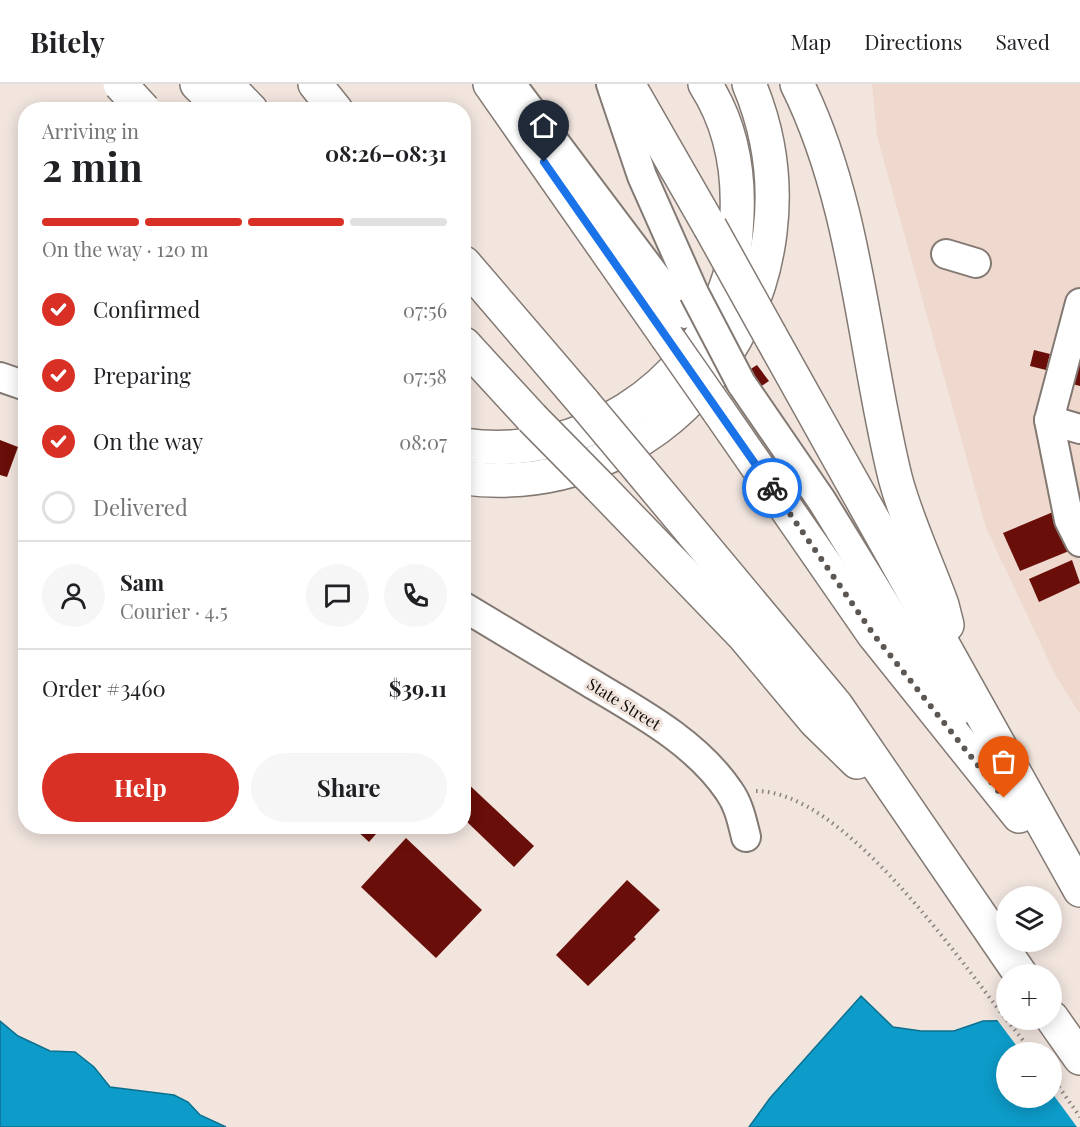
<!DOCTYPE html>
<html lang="en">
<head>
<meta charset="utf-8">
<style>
  :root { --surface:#fff; --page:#f6f6f6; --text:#202124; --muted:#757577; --line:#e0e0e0; --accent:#d93025 }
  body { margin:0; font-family:"Playfair Display",serif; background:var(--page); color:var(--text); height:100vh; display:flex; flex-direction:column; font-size:22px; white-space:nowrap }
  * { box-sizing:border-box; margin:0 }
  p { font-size:20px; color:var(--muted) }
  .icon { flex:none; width:33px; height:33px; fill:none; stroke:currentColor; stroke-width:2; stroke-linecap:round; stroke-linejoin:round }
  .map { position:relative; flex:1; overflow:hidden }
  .side { position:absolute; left:18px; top:18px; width:453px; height:732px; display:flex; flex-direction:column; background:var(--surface); border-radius:24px; box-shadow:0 3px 15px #0003 }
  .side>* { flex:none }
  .buttons { position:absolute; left:996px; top:802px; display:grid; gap:12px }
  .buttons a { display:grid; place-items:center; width:66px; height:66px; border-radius:50%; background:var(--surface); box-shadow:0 3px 15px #0003; font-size:30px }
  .pin { position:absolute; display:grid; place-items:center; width:51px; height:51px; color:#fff; margin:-62px -26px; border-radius:50% 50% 50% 0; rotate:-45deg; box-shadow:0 0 6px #0007 }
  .pin .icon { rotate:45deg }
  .courier { position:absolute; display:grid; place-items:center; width:60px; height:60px; margin:-30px; border:4px solid #1a73e8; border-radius:50%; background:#fff; color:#222; box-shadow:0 2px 8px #0007 }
  .overview em { font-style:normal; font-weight:700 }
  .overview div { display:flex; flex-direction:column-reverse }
  .overview { display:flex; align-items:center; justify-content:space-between; height:102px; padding:0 24px }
  h1 { font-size:39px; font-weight:700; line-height:45px }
  .bar { display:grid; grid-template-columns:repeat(4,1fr); gap:9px 6px; align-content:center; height:72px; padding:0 24px }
  .bar i { height:8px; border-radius:4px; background:var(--line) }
  .bar .selected { background:var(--accent) }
  .bar p { grid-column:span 4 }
  .line { display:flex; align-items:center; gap:15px; padding:0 24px; border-top:2px solid var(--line) }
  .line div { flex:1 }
  .round { display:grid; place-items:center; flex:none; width:63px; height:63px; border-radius:32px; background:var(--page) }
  ol { padding:0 24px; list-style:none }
  li { display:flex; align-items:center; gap:18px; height:66px }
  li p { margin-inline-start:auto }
  li .icon { padding:6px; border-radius:50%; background:var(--accent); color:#fff; stroke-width:4 }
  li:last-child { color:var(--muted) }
  li i { width:33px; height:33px; border:3px solid var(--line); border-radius:50% }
  .action { display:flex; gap:12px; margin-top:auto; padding:12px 24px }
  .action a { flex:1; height:69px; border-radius:36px; background:var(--accent); color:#fff; font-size:24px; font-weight:700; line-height:69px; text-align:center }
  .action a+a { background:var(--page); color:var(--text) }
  header { display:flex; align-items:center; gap:36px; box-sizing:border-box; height:84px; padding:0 30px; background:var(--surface); border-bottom:2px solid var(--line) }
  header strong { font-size:28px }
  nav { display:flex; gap:33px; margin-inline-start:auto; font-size:21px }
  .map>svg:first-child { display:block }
</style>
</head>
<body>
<header>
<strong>Bitely</strong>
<nav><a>Map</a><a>Directions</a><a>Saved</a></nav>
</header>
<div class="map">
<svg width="1080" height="1043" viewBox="0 0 1080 1043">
  <rect width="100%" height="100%" fill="#f1e5de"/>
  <polygon fill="#efd8cd" points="872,0 1080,0 1080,630 1056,592 986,444 877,52"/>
  <g fill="#0d9bc9" stroke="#0d708f" stroke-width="1.5" fill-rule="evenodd">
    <path d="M861,912l32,31 28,4h33l29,-10 69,-1 28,107h-331l21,-29zM1006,969h46v45h-46z"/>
    <polygon points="0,937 18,952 50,967 75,968 94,983 110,1003 174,1011 188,1018 200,1031 226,1043 0,1043"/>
  </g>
  <polygon fill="#f1e5de" points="1080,925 1080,1043 1077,1043 1052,1009 1052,969 1022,969 995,933 1006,933 1006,936 1052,936 1052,929"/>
  <g fill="#690e08">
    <polygon points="1080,260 1080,302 1069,299"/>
    <polygon points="1034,266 1050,270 1046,286 1030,282"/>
    <polygon points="757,281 769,297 760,303 749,286"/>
    <polygon points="0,356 18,363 7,393 0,391"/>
    <polygon points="1053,428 1069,467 1020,487 1003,449"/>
    <polygon points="1072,476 1080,499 1039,518 1029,495"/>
    <polygon points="464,696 534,762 514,783 464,735"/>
    <polygon points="352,742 383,742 369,758"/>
    <polygon points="406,754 482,826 436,874 361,803"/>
    <polygon points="627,796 660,826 634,853 636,855 588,902 556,871"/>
  </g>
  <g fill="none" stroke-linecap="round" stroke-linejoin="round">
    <g stroke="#837973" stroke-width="32">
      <g id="minor">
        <polyline points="511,0 684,230"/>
        <polyline points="611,0 642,92 694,209"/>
        <polyline points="946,170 976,179"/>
        <polyline points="1080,219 1049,336 1069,436 1080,458"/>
        <polyline points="0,293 26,302"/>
        <polyline points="741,299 822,417 954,632"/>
        <polyline points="1049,336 1080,345"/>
        <path d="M464,523c41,25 83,50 125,75 50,30 107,60 140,109 10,14 13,30 17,46"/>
      </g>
    </g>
    <g stroke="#837973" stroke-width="36">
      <g id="highway">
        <polyline points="197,0 223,26"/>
        <polyline points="226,0 251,26"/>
        <polyline points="315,0 336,26"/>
        <polyline points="490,0 667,253"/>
        <polyline points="628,0 710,143"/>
        <path d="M797,0c60,121 66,262 98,393 11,43 32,86 47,128l5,20"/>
        <polyline points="464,179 584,319"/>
        <polyline points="770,251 1080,806"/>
        <polyline points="464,260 532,334"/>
        <polyline points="718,326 874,551 1019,732"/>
        <path d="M464,361c115,17 230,-56 265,-167 6,-20 7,-43 8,-63 2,-46 -7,-92 -32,-131"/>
        <polyline points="641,387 836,621 1021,891"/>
        <path d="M464,394c217,26 368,-197 285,-394"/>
        <polyline points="600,403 743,551 815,637 857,678"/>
        <polyline points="1052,934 1080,974"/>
      </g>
    </g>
    <g stroke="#8a817d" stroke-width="4" stroke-dasharray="1.5 4.5" stroke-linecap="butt">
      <path d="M756,707c87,0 200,164 250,228"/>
      <polyline points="1007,936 1033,969"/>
      <polyline points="1052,993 1080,1033"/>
    </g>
    <use href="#minor" stroke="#fff" stroke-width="28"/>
    <use href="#highway" stroke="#fff" stroke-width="33"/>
    <g stroke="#837973" stroke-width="32" stroke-linecap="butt">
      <polyline id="minor-bridge" points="694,209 741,299"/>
    </g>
    <g stroke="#837973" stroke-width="36" stroke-linecap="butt">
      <g id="highway-bridge">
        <polyline points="120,0 144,26"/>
        <polyline points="710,143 770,251"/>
        <polyline points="667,253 718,326"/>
        <polyline points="584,319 641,387"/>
        <polyline points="532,334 600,403"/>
      </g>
    </g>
    <use href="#minor-bridge" stroke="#fff" stroke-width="28"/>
    <use href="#highway-bridge" stroke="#fff" stroke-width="33"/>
  </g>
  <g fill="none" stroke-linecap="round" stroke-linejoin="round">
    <polyline stroke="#5d5753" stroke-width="6" stroke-dasharray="0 10.8" points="772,404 874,551 1004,714"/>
    <polyline stroke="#1a73e8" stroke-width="8" points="544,78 772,404"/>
  </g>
  <g text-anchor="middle" stroke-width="6" stroke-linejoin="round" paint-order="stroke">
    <g font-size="16" fill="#0e0a08" stroke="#f1e5de">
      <text transform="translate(624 620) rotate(32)" y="6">State Street</text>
    </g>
  </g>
</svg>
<div class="buttons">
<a><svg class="icon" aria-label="layers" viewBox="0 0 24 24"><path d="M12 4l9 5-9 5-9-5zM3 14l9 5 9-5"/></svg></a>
<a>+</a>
<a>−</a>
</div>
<div class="pin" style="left:1004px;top:714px;background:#ea580c"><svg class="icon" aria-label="bag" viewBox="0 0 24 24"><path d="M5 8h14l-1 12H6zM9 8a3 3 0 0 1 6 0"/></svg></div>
<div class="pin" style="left:544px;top:78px;background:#1f2937"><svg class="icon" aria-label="home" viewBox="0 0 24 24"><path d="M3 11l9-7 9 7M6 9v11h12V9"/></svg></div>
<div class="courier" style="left:772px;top:404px"><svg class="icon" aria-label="bike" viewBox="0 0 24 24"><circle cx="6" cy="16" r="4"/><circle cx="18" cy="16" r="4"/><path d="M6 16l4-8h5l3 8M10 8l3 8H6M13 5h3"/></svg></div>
<section class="side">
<div class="overview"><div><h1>2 min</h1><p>Arriving in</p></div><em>08:26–08:31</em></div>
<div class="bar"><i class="selected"></i><i class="selected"></i><i class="selected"></i><i></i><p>On the way · 120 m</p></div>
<ol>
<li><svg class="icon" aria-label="check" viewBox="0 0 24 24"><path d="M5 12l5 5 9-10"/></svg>Confirmed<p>07:56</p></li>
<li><svg class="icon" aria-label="check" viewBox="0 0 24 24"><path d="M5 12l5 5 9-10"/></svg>Preparing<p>07:58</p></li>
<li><svg class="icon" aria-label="check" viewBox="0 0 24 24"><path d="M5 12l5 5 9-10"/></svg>On the way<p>08:07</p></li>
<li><i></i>Delivered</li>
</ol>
<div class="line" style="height:108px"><a class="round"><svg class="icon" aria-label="person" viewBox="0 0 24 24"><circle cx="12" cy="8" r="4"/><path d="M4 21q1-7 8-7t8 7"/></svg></a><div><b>Sam</b><p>Courier · 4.5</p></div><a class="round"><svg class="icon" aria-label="chat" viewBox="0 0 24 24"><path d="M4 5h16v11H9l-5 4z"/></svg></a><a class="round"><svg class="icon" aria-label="phone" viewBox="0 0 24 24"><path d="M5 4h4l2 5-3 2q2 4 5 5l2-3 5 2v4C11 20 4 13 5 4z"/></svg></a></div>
<div class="line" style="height:78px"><div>Order #3460</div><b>$39.11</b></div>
<div class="action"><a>Help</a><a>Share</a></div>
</section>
</div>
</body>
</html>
